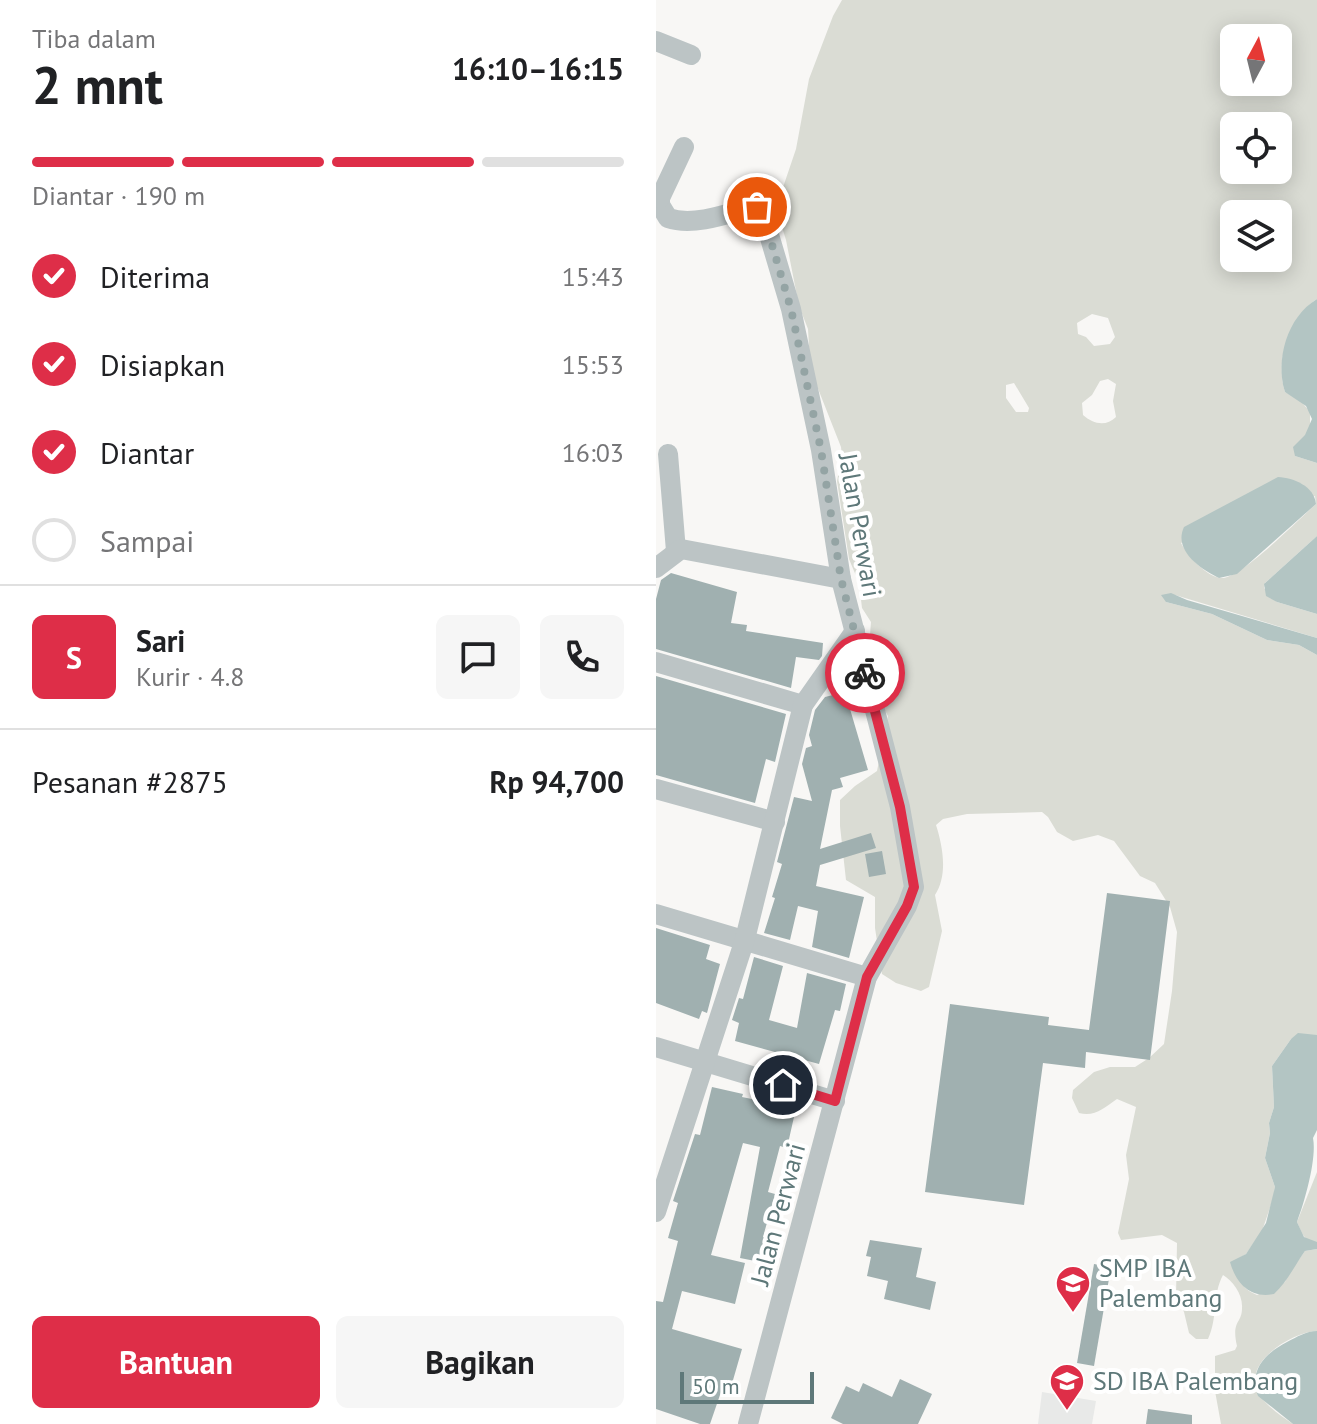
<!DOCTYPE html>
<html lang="id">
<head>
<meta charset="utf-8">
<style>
  :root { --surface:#fff; --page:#f6f6f6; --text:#202124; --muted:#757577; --line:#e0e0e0; --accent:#de2e48 }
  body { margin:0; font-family:"PT Sans",sans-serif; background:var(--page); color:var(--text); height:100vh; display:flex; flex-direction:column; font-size:30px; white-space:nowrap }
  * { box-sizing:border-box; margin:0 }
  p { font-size:26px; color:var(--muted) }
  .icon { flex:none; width:44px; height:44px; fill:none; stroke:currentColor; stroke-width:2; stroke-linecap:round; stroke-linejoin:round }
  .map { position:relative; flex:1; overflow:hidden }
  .panel { display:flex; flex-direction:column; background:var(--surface); width:656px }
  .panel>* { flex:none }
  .needle { width:52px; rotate:7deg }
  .tools { position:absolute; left:564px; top:24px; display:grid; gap:16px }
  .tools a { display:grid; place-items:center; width:72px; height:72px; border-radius:12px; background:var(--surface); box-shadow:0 4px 20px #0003; font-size:40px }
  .scale { position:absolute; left:24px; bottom:20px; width:134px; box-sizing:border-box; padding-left:8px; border:4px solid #5e7879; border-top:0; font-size:22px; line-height:28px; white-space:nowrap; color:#5e7879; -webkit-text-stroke:6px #fff; paint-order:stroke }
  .pin { position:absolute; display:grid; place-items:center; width:68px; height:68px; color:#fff; margin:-34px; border:4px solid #fff; border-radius:50%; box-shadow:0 2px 8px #0007 }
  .courier { position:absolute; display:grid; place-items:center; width:80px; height:80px; margin:-40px; border:6px solid #de2e48; border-radius:50%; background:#fff; color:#222; box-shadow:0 2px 10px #0007 }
  .overview em { font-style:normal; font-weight:700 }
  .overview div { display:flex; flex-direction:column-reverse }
  .overview { display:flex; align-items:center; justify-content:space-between; height:136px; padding:0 32px }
  h1 { font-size:52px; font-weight:700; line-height:60px }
  .bar { display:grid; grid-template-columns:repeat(4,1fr); gap:12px 8px; align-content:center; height:96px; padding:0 32px }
  .bar i { height:10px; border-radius:6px; background:var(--line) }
  .bar .on { background:var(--accent) }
  .bar p { grid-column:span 4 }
  .line { display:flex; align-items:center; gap:20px; padding:0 32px; border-top:2px solid var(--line) }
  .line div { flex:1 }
  .round { display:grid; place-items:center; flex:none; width:84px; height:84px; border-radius:12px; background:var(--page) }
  ol { padding:0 32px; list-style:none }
  li { display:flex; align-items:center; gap:24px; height:88px }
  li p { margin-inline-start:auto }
  li .icon { padding:8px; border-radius:50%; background:var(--accent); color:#fff; stroke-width:4 }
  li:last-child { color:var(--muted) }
  li i { width:44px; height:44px; border:4px solid var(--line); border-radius:50% }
  .button { display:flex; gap:16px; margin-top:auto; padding:16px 32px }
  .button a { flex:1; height:92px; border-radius:12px; background:var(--accent); color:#fff; font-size:32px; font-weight:700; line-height:92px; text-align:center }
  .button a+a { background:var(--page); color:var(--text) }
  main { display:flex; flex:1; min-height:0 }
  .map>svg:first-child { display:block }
</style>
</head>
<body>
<main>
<section class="panel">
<div class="overview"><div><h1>2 mnt</h1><p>Tiba dalam</p></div><em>16:10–16:15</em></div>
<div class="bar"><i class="on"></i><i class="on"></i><i class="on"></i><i></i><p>Diantar · 190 m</p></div>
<ol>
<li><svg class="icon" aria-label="check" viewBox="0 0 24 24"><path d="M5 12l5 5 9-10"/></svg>Diterima<p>15:43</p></li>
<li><svg class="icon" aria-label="check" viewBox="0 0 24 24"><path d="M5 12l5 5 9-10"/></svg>Disiapkan<p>15:53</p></li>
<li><svg class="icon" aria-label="check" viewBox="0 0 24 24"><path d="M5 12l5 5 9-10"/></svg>Diantar<p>16:03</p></li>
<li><i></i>Sampai</li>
</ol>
<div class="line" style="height:144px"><b class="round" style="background:var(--accent);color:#fff">S</b><div><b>Sari</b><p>Kurir · 4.8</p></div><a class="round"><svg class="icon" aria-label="chat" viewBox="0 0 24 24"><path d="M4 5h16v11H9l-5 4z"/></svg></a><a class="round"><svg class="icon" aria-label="phone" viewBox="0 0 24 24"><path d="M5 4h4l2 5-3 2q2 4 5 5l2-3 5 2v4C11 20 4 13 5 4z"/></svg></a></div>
<div class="line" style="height:104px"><div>Pesanan #2875</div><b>Rp 94,700</b></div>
<div class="button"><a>Bantuan</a><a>Bagikan</a></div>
</section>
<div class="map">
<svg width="661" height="1424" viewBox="0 0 661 1424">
  <rect width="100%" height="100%" fill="#f8f7f5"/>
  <polygon fill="#e8e9e8" points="386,1392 440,1401 436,1424 382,1424"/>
  <g fill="#dadcd4" fill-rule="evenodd">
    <path d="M186,0h475v299c-28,18 -42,62 -32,93l15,8 10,12v15l-15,29 22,7v73l-52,47 -1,5 13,14 40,12v24l-142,-43 -9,7 46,12 55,26 32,5 18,10v380l-26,4 -19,27 2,41 -5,16 1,10 -5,25 10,29 -1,9 -12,35 -16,23 -8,5c0,17 1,29 19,36l28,-13 3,-8 17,-23 12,-2v82c-24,1 -73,30 -60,59 6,14 24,26 36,34h-72l-6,-33v-35l20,-6 2,-4c-6,-26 5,-22 5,-38 1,-13 -9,-27 -19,-33 -11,20 -5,43 -15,64h-12l-7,-6 -5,-21 -8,-14 1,-55 -15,-8 -41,5 -3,-7 11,-54 -3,-24 10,-48 -19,-8c-13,9 -22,18 -38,14l-7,-15 1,-8 21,-18 16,-5h25l14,-9 15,-14 8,-53 5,-59 -7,-25 -15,-24 -15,-7 -26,-35 -16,-6 -25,6 -16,-9 -9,-15 -6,-5 -75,2 -24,5 -7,6c7,22 12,50 -1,70l7,36 -13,56 -8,4 -25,-8 -14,-9 -7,-46v-31l-29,-17 -6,-54v-26l15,-14 22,-15 11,-55 -13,-23 -7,-33 3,-38 -9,-14 -3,-25 -10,-24 -12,-78 5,-25 -1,-9 -26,-66 -5,-17 -2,-35 -9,-23 -13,-66 -10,-32 20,-59 13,-70 24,-63zM578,38h44v44h-44zM578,126h44v44h-44zM578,214h44v44h-44zM436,314l16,4 7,19 -5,7 -16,2 -8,-9 -8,-3 -1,-11zM452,379l8,5 -3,17 3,16c-10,10 -23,7 -33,-2l-1,-12 10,-8 8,-14zM358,383l15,25 -1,4h-12l-10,-14v-13zM659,496l1,8c-18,16 -73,72 -93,74 -15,1 -36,-23 -42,-35z"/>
    <path d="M661,1172v70c-13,0 -15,-9 -20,-20z"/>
  </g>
  <g fill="#b3c5c3">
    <path d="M661,299v164l-22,-7 -2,-9 12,-12 7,-16 -6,-13 -21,-14c-10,-32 2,-75 32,-93z"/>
    <path d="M622,477c16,1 36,9 38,27l-79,70 -18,4c-19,-9 -46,-28 -35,-51z"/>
    <polygon points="661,536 661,614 621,602 610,596 608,584"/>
    <polygon points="515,593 531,600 661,638 661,655 643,645 611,640 556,614 510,602 505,595"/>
    <path d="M642,1033l19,2v95l-4,8c4,20 -8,63 -16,84l7,15 13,5v7l-12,2c-10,14 -18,31 -31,43 -24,5 -38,-11 -44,-32l16,-8 20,-31 9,-36 -10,-29 5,-25 -1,-10 5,-16 -2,-41 19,-27z"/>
    <path d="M661,1331v93h-24l-35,-28c-10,-26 8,-43 29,-54 10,-5 19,-11 30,-11z"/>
  </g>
  <g fill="#a0b0b0">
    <polygon points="15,573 81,592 75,623 91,625 90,631 167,643 166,656 163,660 140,657 135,688 0,649 0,599 5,580"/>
    <polygon points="0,676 130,714 119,762 110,759 99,803 0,775"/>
    <polygon points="189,692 212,770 184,778 187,787 176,790 164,849 215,833 220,848 164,865 160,886 208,897 193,958 156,947 162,911 142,906 134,940 108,933 119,898 116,897 126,864 121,862 138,797 156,801 146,764 150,748 156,746 153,735 159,710 169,697"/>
    <polygon points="226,851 230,874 213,877 209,854"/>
    <polygon points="451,893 514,901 494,1060 430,1052 429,1068 387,1063 368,1205 269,1192 294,1004 393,1017 392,1025 433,1030"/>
    <polygon points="0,928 54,945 50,959 64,964 51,1013 46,1011 43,1019 0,1003"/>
    <polygon points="98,957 127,966 113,1020 141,1028 151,973 190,984 184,1011 179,1010 163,1064 79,1041 83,1023 76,1020 83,998 87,999"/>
    <polygon points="56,1087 87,1094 86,1097 140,1108 131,1148 124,1146 112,1192 119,1194 107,1237 119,1239 115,1264 84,1258 104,1147 87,1143 55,1255 89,1263 79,1304 26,1291 16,1329 86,1349 73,1394 65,1392 54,1424 44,1424 0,1409 0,1301 7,1302 22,1241 12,1238 22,1203 17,1201 39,1134 44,1135"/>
    <polygon points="214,1240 266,1248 260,1277 280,1282 274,1310 228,1299 232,1281 211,1276 215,1257 210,1256"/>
    <polygon points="438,1264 455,1267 438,1366 421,1363"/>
    <polygon points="244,1379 276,1394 262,1424 187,1424 175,1418 190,1386 203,1392 207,1383 236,1397"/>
    <polygon points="492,1409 536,1415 536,1424 490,1424"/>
  </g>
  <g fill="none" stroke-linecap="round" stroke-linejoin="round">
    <g stroke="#bcc4c5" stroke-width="20">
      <polyline points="0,41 35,55"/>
      <path d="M0,197l4,1v7l8,13c26,9 62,-5 87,-12l7,5 29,98 30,141 20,129 59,228 14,80 -7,19 -40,71 -119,447"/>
      <polyline points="4,198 28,147"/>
      <polyline points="12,454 20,551"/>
      <polyline points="0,568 25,549 185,579"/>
      <polyline points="0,662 147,705"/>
      <polyline points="0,789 119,822"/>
      <polyline points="0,914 211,977"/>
      <polyline points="0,1047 179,1101"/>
      <polyline points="0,1212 89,939 147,705 199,631"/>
    </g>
  </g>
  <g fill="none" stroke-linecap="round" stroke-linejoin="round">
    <polyline stroke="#94a4a4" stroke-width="8" stroke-dasharray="0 14.4" points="101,207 106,211 135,309 165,450 185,579 209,673"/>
    <polyline stroke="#de2e48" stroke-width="10" points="127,1085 179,1101 211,977 251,906 258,887 244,807 209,673"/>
  </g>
  <defs>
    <g id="school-pin" transform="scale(1.8)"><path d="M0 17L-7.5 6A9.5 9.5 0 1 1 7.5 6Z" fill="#de2e48" stroke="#fff"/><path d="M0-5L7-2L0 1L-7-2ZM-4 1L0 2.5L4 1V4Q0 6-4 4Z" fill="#fff"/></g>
  </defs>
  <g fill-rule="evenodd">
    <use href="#school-pin" x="417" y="1283"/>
    <use href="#school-pin" x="411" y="1381"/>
  </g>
  <g text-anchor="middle" stroke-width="8" stroke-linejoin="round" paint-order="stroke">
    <g font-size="26" fill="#5e7879" stroke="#fff">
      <text transform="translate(204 525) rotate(80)" y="9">Jalan Perwari</text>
      <text transform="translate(122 1214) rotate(-75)" y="9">Jalan Perwari</text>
    </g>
    <g font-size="26" fill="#5e7879" stroke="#fff" text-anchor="start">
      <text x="443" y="1277">SMP IBA<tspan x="443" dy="30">Palembang</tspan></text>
      <text x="437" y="1390">SD IBA Palembang</text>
    </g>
  </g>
</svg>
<div class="tools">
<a><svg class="needle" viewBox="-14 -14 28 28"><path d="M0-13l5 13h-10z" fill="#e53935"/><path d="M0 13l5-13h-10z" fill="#757577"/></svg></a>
<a><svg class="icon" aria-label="locate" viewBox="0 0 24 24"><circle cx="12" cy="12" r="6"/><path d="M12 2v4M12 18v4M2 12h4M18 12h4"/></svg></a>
<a><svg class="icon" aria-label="layers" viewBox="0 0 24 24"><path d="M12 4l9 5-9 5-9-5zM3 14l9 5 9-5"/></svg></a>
</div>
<div class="scale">50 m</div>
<div class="pin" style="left:101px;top:207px;background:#ea580c"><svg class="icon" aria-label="bag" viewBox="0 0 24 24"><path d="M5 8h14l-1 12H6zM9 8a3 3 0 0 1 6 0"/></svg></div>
<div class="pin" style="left:127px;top:1085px;background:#1f2937"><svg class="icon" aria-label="home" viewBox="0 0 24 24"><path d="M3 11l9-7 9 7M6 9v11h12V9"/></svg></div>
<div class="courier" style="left:209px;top:673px"><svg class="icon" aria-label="bike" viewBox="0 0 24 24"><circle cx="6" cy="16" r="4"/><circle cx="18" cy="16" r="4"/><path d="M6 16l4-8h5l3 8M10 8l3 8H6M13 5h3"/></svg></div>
</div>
</main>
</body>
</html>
